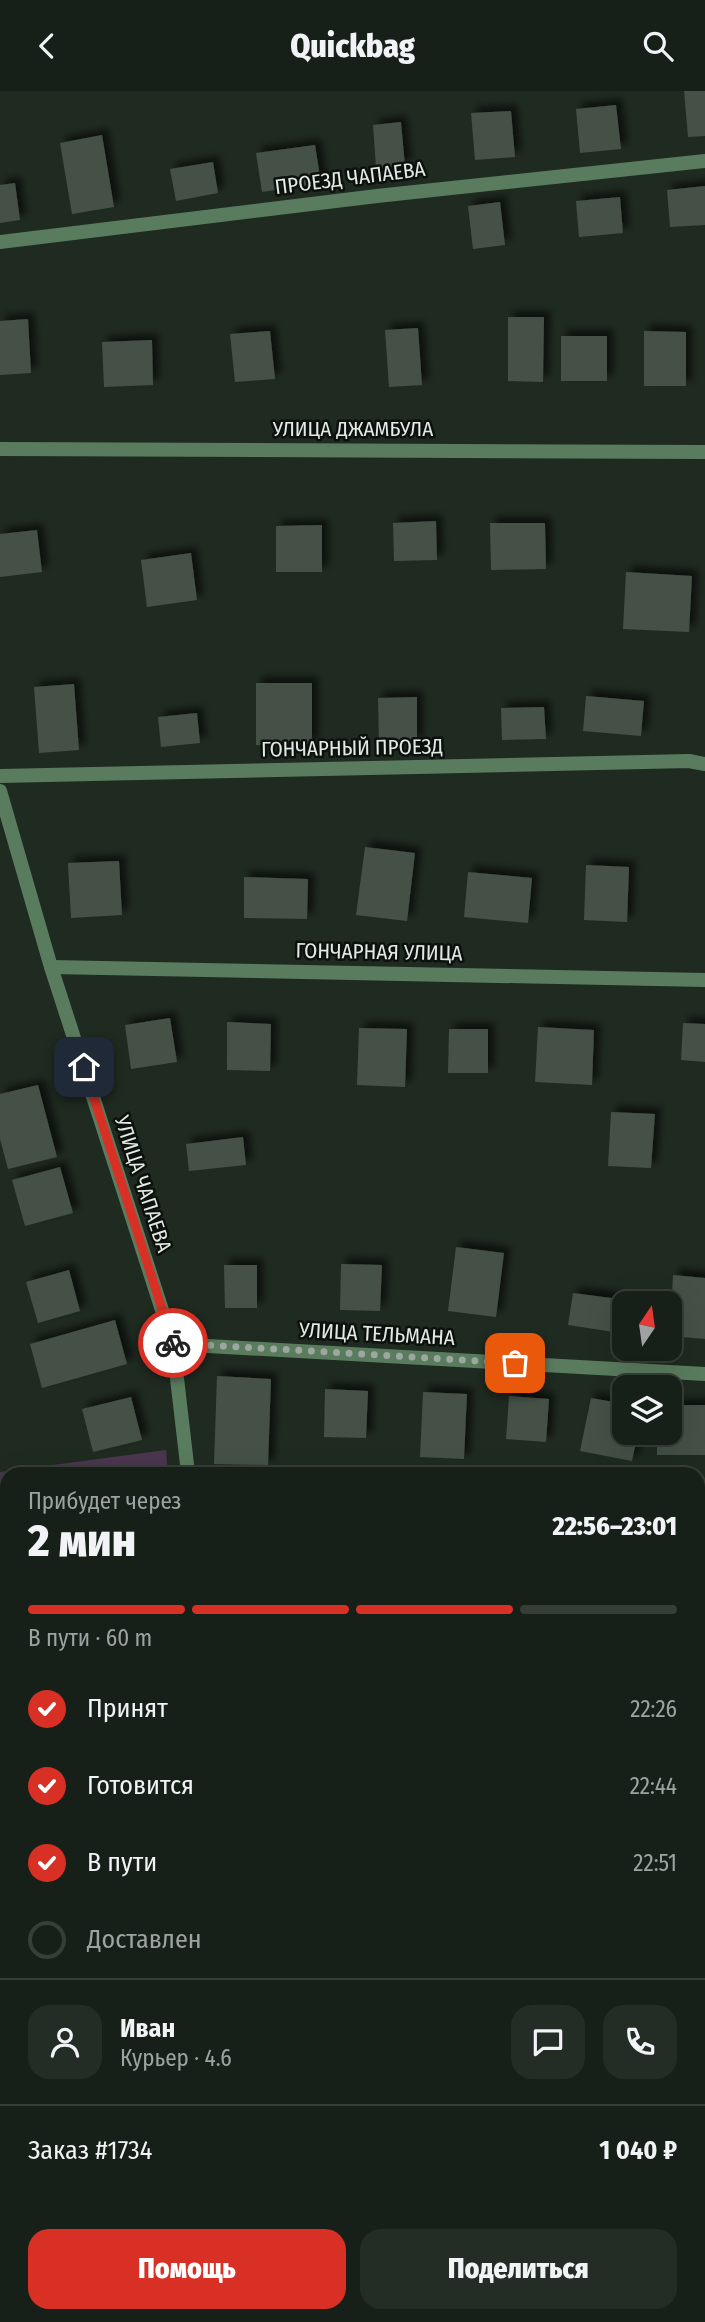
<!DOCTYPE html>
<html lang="ru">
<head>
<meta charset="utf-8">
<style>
  :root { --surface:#172018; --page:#242d25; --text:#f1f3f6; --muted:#9ea3a2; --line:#363e37; --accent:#d93025 }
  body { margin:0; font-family:"Fira Sans Condensed",sans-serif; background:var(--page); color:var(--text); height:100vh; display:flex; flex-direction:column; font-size:26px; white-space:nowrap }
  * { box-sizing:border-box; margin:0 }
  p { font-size:23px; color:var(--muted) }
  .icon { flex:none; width:38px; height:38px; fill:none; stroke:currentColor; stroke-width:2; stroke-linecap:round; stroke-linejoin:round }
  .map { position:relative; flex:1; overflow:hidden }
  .drawer { position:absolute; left:0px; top:1376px; width:705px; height:856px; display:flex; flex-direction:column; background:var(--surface); border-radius:21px 21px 0 0; box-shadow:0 7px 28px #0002,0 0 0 2px var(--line) }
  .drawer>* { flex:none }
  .needle { width:46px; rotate:13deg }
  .fabs { position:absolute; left:612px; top:1200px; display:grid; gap:14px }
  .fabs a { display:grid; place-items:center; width:70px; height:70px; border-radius:14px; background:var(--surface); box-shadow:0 7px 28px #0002,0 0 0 2px var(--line); font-size:35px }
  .pin { position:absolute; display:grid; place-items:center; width:60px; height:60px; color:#fff; margin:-30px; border-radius:14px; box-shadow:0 4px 10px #0006 }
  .courier { position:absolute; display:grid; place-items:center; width:70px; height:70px; margin:-35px; border:5px solid #d93025; border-radius:50%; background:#fff; color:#222; box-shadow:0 2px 9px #0007 }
  .summary em { font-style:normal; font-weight:800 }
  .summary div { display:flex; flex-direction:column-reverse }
  .summary { display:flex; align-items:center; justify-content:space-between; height:119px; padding:0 28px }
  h1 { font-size:46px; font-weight:800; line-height:52px }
  .bar { display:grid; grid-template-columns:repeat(4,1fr); gap:10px 7px; align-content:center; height:84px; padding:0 28px }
  .bar i { height:9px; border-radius:5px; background:var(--line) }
  .bar .on { background:var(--accent) }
  .bar p { grid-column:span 4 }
  .line { display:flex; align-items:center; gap:18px; padding:0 28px; border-top:2px solid var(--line) }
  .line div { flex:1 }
  .round { display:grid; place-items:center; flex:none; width:74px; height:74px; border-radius:21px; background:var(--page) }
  ol { padding:0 28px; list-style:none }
  li { display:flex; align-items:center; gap:21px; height:77px }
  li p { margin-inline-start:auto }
  li .icon { padding:7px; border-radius:50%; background:var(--accent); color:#fff; stroke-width:4 }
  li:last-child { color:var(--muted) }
  li i { width:38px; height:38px; border:4px solid var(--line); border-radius:50% }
  .cta { display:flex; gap:14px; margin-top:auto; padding:14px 28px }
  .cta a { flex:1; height:80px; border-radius:21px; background:var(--accent); color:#fff; font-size:28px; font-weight:800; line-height:80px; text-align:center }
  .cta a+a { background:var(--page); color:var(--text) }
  header { display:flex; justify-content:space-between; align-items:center; height:91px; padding:0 28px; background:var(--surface); font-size:32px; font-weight:800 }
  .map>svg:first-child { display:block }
</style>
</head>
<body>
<header><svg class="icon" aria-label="back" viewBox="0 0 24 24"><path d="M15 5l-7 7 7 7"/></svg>Quickbag<svg class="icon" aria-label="search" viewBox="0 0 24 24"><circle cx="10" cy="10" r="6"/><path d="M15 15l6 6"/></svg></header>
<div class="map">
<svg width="705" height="2231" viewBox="0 0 705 2231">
  <defs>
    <filter id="shadow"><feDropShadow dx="6" dy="-6" stdDeviation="3.5" flood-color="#0009"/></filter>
  </defs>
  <rect width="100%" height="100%" fill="#1f2a20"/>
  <g fill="#4a374f">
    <polygon points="166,1359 168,1382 7,1382 7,1549 0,1550 0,1381"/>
    <polygon points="0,1861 7,1861 7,2224 521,2224 520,2231 0,2231"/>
    <polygon points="698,1890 705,1892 705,2231 544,2231 545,2224 698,2224"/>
  </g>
  <polygon fill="#63446b" points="0,1563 7,1563 7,1835 0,1836"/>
  <g fill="#455146" filter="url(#shadow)">
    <polygon points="684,0 705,0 705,45 688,46"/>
    <polygon points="616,14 621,58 580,62 576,18"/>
    <polygon points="511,20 515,66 475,69 471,22"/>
    <polygon points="401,31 405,75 376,77 373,34"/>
    <polygon points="102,44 114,116 72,123 60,52"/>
    <polygon points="315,54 321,92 262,101 256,62"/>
    <polygon points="213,71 218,102 176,110 170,78"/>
    <polygon points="15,92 20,129 0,132 0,94"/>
    <polygon points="705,95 705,134 670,136 667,99"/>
    <polygon points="620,106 623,142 579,146 576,110"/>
    <polygon points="500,111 505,154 473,158 468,115"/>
    <polygon points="508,226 544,226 543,291 508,290"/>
    <polygon points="28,228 31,282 0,284 0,230"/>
    <polygon points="418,237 422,294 389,296 385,239"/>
    <polygon points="270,240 275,288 235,291 230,243"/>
    <polygon points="644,240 686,241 686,295 644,295"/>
    <rect x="561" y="245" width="46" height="45"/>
    <polygon points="152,249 153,294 104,296 102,251"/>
    <polygon points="436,430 437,469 394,470 393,432"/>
    <polygon points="490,432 545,432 546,478 491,479"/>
    <polygon points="322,434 322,481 276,481 276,435"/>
    <polygon points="37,439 42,481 0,486 0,443"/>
    <polygon points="191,462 197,509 147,516 141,469"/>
    <polygon points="626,481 692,485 689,541 623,538"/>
    <rect x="256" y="592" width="56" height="62"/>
    <polygon points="74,593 79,659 39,662 34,596"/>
    <polygon points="586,605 644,610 641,645 583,640"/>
    <polygon points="417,606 417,652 379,652 378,607"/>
    <polygon points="544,616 546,648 502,649 501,617"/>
    <polygon points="197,622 200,652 161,656 158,626"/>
    <polygon points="365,756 415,762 407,830 356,824"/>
    <polygon points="119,770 122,824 71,827 68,772"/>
    <polygon points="586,774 629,776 627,831 584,829"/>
    <polygon points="468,781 532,787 528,832 464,826"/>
    <polygon points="244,786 308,788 307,828 244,827"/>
    <polygon points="170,927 177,971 131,978 125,934"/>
    <polygon points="227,931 271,933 270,980 227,979"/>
    <polygon points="683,932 705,933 705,971 681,969"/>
    <polygon points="538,936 594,939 592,994 535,991"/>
    <polygon points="359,937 407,938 405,996 357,994"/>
    <polygon points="449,938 488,938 488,982 448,982"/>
    <polygon points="38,994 57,1066 8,1078 0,1048 0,1003"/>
    <polygon points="611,1021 655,1023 651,1077 608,1075"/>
    <polygon points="243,1046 246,1074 189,1080 186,1053"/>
    <polygon points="60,1076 73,1122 25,1135 12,1089"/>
    <polygon points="456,1156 504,1162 496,1226 448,1220"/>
    <polygon points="341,1173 382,1174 380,1220 340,1219"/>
    <polygon points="224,1174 257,1174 257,1217 225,1217"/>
    <polygon points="69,1179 80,1220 38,1232 26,1191"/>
    <polygon points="673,1184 705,1187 705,1248 670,1245"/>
    <polygon points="573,1202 619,1208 614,1241 568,1234"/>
    <polygon points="115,1229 127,1273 42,1297 30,1253"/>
    <polygon points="217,1285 271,1288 268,1374 214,1373"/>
    <polygon points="325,1298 368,1300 366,1347 324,1346"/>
    <polygon points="423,1301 467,1303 464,1368 420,1366"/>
    <polygon points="509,1305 549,1308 546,1351 506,1348"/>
    <polygon points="131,1306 142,1349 93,1361 82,1318"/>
    <polygon points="591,1307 625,1313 625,1342 638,1342 632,1370 580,1360"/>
    <polygon points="670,1314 705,1314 705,1364 657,1364 657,1342 670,1342"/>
  </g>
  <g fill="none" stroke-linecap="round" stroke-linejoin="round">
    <g stroke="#5a7c5e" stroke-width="12">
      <polyline points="698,1629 705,1624"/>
      <polyline points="0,2065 7,2066"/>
      <polyline points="555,2231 556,2224"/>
    </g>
    <g stroke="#5a7c5e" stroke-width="14">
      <polyline points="0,151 377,105 705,70"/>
      <polyline points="0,358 705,361"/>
      <polyline points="0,685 689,670 705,673"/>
      <polyline points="0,700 51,876 173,1253 188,1382"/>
      <polyline points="51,876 705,889"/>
      <polyline points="173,1253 705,1283"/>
    </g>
  </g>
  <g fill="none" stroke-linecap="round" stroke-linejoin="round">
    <polyline stroke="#9ea79f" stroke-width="7" stroke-dasharray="0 12.6" points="173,1252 515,1272"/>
    <polyline stroke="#d93025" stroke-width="9" points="84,976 173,1252"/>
  </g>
  <g text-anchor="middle" stroke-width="5" stroke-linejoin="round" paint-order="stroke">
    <g font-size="21" fill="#e2eae3" stroke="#0c110d">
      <text transform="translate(350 87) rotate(-7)" y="7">ПРОЕЗД ЧАПАЕВА</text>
      <text x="353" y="345">УЛИЦА ДЖАМБУЛА</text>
      <text transform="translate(352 657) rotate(-1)" y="7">ГОНЧАРНЫЙ ПРОЕЗД</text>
      <text transform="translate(379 861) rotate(1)" y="7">ГОНЧАРНАЯ УЛИЦА</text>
      <text transform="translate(143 1093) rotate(72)" y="7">УЛИЦА ЧАПАЕВА</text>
      <text transform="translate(377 1243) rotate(3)" y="7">УЛИЦА ТЕЛЬМАНА</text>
    </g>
  </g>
</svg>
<div class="fabs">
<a><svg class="needle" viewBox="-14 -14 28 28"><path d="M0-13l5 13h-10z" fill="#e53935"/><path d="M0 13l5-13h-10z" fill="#9ea3a2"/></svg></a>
<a><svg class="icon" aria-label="layers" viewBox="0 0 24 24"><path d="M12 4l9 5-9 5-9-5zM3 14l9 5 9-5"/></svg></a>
</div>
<div class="pin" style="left:515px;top:1272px;background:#ea580c"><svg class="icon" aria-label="bag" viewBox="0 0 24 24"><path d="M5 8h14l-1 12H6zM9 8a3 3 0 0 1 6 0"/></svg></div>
<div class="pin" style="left:84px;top:976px;background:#1f2937"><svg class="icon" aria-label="home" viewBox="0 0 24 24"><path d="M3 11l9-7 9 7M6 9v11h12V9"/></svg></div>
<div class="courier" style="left:173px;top:1252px"><svg class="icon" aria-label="bike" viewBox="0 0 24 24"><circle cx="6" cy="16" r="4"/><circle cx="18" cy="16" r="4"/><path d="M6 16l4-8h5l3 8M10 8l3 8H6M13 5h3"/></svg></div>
<section class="drawer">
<div class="summary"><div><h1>2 мин</h1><p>Прибудет через</p></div><em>22:56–23:01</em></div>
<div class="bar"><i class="on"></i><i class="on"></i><i class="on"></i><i></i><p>В пути · 60 m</p></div>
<ol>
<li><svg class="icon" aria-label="check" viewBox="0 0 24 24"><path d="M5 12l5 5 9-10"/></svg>Принят<p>22:26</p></li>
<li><svg class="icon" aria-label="check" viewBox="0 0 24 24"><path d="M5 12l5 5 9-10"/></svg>Готовится<p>22:44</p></li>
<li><svg class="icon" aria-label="check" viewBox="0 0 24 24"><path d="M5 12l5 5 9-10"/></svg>В пути<p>22:51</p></li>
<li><i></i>Доставлен</li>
</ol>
<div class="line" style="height:126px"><a class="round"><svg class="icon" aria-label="person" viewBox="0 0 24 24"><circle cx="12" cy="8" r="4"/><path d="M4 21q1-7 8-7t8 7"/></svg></a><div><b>Иван</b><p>Курьер · 4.6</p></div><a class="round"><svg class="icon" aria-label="chat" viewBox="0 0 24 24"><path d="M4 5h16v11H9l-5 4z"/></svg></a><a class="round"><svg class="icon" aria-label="phone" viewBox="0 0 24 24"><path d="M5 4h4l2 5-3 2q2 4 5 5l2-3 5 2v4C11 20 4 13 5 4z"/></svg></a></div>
<div class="line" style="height:91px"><div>Заказ #1734</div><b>1 040 ₽</b></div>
<div class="cta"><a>Помощь</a><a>Поделиться</a></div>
</section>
</div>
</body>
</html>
